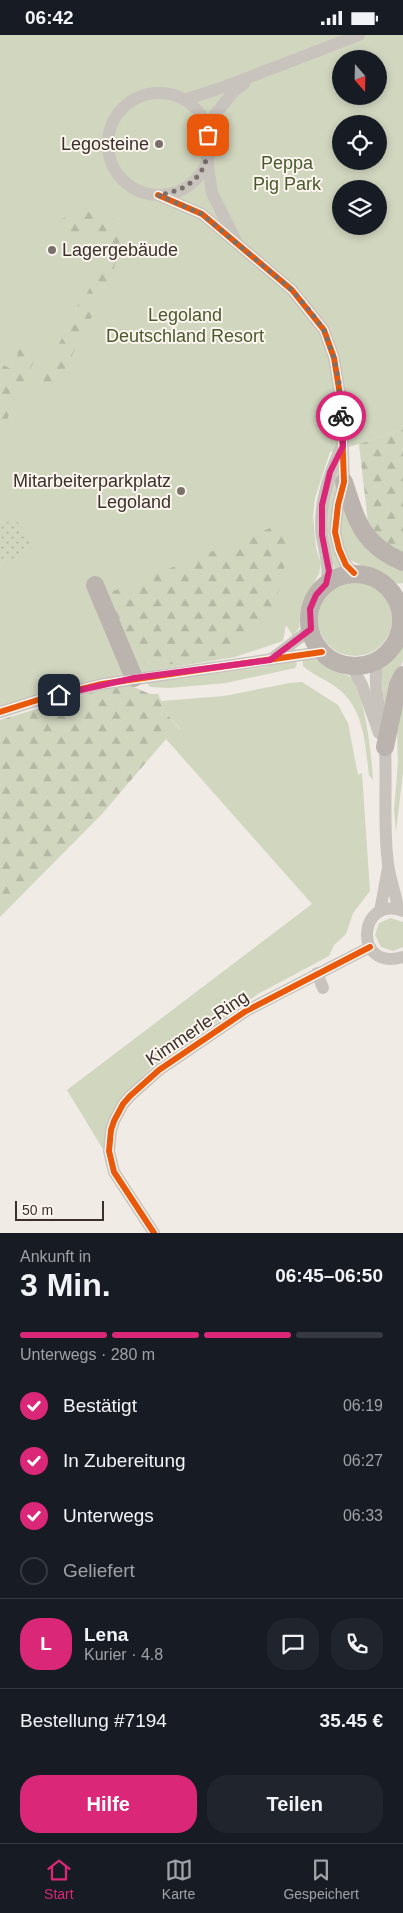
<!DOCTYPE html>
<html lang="de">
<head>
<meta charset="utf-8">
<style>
  :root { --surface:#171b24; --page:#20242c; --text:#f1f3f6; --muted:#9ea1a6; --line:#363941; --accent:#db2777 }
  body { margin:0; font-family:Helvetica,sans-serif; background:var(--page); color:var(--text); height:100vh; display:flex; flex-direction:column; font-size:19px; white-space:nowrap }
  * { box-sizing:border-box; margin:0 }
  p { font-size:16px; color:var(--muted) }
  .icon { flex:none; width:28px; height:28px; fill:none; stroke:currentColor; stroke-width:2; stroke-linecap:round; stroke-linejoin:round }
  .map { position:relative; height:1198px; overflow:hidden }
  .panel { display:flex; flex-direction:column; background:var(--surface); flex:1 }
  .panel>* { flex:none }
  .needle { width:32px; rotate:160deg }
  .tools { position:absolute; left:332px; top:15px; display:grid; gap:10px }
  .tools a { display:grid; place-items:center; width:55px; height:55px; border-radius:50%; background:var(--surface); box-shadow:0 2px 8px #0003; font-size:25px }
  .scale { position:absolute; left:15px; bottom:12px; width:89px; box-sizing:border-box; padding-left:5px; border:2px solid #3b302b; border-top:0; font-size:14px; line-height:18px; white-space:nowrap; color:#3b302b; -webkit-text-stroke:4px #fbf5ee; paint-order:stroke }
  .pin { position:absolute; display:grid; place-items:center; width:42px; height:42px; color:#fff; margin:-21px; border-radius:10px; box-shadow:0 2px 8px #0006 }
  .courier { position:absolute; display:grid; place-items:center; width:50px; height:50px; margin:-25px; border:4px solid #db2777; border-radius:50%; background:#fff; color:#222; box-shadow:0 1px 6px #0007 }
  .overview em { font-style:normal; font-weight:700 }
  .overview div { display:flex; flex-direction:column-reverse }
  .overview { display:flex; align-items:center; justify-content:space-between; height:85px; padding:0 20px }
  h1 { font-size:32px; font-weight:700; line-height:38px }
  .bar { display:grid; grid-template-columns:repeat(4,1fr); gap:8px 5px; align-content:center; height:60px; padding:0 20px }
  .bar i { height:6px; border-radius:4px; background:var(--line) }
  .bar .active { background:var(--accent) }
  .bar p { grid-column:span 4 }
  .line { display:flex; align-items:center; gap:12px; padding:0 20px; border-top:1px solid var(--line) }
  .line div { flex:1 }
  .round { display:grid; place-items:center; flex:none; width:52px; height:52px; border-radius:20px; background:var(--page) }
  ol { padding:0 20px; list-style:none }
  li { display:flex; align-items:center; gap:15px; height:55px }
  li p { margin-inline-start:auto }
  li .icon { padding:5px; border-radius:50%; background:var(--accent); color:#fff; stroke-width:4 }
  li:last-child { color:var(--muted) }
  li i { width:28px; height:28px; border:2px solid var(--line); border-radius:50% }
  .button { display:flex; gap:10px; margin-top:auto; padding:10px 20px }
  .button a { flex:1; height:58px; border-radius:20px; background:var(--accent); color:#fff; font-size:20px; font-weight:700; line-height:58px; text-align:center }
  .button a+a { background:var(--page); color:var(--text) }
  .status { display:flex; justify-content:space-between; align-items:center; height:35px; padding:0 25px; background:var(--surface); direction:ltr }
  .status svg { height:14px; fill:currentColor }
  .menu { display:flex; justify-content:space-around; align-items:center; height:70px; border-top:1px solid var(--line); background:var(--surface); font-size:14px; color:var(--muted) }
  .menu a { display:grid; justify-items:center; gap:2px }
  .menu .active { color:var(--accent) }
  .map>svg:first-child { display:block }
</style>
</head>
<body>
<div class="status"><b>06:42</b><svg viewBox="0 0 49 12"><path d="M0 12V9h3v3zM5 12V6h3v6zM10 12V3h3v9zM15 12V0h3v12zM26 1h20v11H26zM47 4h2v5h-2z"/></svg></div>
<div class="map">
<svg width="403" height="1198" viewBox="0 0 403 1198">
  <defs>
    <pattern id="forest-firs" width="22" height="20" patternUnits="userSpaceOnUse" patternTransform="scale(1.25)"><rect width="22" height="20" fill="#d1d6bf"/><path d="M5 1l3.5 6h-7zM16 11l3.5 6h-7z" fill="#b4b8a4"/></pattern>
    <pattern id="garden-dots" width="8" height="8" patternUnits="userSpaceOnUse" patternTransform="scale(1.25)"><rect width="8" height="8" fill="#d1d6bf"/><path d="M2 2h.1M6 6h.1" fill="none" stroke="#b4b8a4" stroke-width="1.8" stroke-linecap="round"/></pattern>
  </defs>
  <rect width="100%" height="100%" fill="#f0ebe5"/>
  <g fill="#d1d6bf" fill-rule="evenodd">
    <path d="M0,0h403v394l-44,15 -29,8 -15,46 -2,18 3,32 5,15 -2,11 -15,27 -3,11 -2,16 -6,8 -7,-11 -3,16 -48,16 -139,23 -96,26zM341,24h38v37h-38zM341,89h38v37h-38zM341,154h38v37h-38z"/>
    <path d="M340,433l-6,32 7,66 -6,3c-13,-41 -14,-61 5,-101z"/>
    <path d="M346,468l57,66v14c-7,2 -11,-1 -16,-6l-37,-17 -9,-22 -2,-24z"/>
    <circle cx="355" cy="584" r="37"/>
    <polygon points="403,606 403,626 396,643 388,671 384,670 381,633 401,611"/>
    <path d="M311,622c8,4 15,10 23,14 5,2 11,3 15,5 16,11 23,84 24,104l-4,-5c-4,-32 -5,-68 -33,-88 -11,-8 -23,-12 -33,-21l-1,-8z"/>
    <polygon points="295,624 297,629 295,633 226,648 169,653 150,652 147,647 264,632"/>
    <polygon points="302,647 338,670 348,688 358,740 362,738 370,856 353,878 346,899 334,910 329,921 258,959 151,1033 125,1060 104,1116 67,1055 312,869 166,704 180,694 167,679 161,666 224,661 290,648"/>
    <polygon points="403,653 403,737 396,797 394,775 398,727 397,694"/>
    <polygon points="391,883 403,887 403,912 393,916 381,912 375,900 379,888"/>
  </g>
  <g fill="url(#forest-firs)">
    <path d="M89,173c67,7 5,104 -11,134 -8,18 -15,36 -23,53h-7l-11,-6 41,-84c18,-17 24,-51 14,-73 -8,-3 -8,2 -15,5 -10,4 -23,-4 -26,-14z"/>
    <polygon points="19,307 35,315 37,321 24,345 0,401 0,328 11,334 18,319 14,317"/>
    <polygon points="403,394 403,518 393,514 379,503 368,487 359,409"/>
    <polygon points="285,487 291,516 285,519 283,544 273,572 255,600 229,618 155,632 134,623 106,559"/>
    <polygon points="129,650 150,659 158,659 167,679 180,695 166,704 102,779 0,882 0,685 97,656"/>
  </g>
  <polygon fill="url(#garden-dots)" points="13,484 20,489 32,513 0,531 0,491"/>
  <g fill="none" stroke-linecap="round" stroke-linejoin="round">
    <g stroke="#c9c3be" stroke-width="12">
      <circle cx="159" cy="109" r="51"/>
      <polyline points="187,64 221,53 359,0"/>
      <polyline points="206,91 234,56 244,49"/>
      <polyline points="207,124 212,158 236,206"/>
      <polyline points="158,160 202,179 292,255 324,295 334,323 341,366 344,447 338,470 335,497 339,514 346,530 354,538"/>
      <path d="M326,549c4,-17 -1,-30 -4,-47 -4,-30 6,-60 18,-87"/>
      <polyline points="273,623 311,594"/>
      <path d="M378,624c-7,29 5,58 7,87 2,39 -2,79 3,118 2,15 8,30 10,45"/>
      <polyline points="351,630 362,650 379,698"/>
      <polyline points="0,677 44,663 102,649 322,617"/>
      <polyline points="380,876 388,833"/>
      <path d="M403,876c-45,-17 -51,61 0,46"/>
      <polyline points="317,938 323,953"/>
      <polyline points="154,1198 114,1137 109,1116 111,1095 114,1086 123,1069 130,1061 159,1035 246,976 370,912"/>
    </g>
    <g stroke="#bab3ae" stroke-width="18">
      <path d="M344,447c13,40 18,62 59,80"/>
      <circle cx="355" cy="585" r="46"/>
      <polyline points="95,550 134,643"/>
      <polyline points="385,712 398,650 403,640"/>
    </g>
    <g stroke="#fbf5ee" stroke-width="9">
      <g id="cycleway">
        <polyline points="158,160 202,179 292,255 324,295 334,323 341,366 344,447 338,470 335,497 339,514 346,530 354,538"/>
        <polyline points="0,677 44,663 102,649 322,617"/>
        <polyline points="154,1198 114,1137 109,1116 111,1095 114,1086 123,1069 130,1061 159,1035 246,976 370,912"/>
      </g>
    </g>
    <use href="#cycleway" stroke="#e8590c" stroke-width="6"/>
  </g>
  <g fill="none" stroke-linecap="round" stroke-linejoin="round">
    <path stroke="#7a716c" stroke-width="5" stroke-dasharray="0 9" d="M208,100c3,36 -15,55 -50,60l44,19 90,76 18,21 14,19 10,28 5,24 2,34"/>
    <polyline stroke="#db2777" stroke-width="6" points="59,660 134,643 270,625 311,594 310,574 316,560 326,549 329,536 322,500 322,470 330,437 343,411 341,381"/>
  </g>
  <g fill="#7a716c" stroke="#fbf5ee" stroke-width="2">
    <circle cx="159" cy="109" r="5"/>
    <circle cx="52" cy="215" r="5"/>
    <circle cx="181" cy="456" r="5"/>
  </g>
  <g text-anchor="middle" stroke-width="4" stroke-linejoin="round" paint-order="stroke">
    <g font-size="18" fill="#3b302b" stroke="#fbf5ee" text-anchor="end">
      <text x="149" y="115">Legosteine</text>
      <text x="62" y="221" text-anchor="start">Lagergebäude</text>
      <text x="171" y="452">Mitarbeiterparkplatz<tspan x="171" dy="21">Legoland</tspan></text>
    </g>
    <g font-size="18" fill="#4a5a2e" stroke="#fbf5ee">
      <text x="287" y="134">Peppa<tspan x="287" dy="21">Pig Park</tspan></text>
      <text x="185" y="286">Legoland<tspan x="185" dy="21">Deutschland Resort</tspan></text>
    </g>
    <g font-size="18" fill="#3b302b" stroke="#fbf5ee">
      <text transform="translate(197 993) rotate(-34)" y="6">Kimmerle-Ring</text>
    </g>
  </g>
</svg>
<div class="tools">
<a><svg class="needle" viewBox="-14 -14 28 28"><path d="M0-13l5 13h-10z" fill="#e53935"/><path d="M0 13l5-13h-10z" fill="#9ea1a6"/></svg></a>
<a><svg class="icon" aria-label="locate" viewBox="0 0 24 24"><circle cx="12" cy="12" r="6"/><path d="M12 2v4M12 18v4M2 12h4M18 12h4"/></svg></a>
<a><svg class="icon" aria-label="layers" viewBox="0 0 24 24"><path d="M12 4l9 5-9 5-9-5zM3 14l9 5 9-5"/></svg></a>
</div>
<div class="scale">50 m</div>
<div class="pin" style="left:208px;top:100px;background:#ea580c"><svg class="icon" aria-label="bag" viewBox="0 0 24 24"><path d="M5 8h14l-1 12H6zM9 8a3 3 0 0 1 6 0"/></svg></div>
<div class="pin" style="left:59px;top:660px;background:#1f2937"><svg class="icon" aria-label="home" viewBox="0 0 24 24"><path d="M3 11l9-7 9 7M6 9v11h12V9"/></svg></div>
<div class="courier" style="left:341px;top:381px"><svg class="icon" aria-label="bike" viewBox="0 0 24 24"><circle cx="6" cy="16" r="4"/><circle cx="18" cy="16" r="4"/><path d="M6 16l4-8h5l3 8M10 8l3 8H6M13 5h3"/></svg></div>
</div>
<section class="panel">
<div class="overview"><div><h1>3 Min.</h1><p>Ankunft in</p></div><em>06:45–06:50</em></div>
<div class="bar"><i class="active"></i><i class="active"></i><i class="active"></i><i></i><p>Unterwegs · 280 m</p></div>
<ol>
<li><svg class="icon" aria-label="check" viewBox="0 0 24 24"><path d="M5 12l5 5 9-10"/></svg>Bestätigt<p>06:19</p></li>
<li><svg class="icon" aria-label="check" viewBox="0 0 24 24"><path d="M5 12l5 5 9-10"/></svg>In Zubereitung<p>06:27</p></li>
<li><svg class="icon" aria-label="check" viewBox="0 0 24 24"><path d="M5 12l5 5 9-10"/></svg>Unterwegs<p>06:33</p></li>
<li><i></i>Geliefert</li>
</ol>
<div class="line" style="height:90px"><b class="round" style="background:var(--accent);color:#fff">L</b><div><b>Lena</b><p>Kurier · 4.8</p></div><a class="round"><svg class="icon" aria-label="chat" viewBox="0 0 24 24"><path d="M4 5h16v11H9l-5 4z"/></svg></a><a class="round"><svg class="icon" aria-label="phone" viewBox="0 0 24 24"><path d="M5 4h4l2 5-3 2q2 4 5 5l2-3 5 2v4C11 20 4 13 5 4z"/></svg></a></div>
<div class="line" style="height:65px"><div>Bestellung #7194</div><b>35.45 €</b></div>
<div class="button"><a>Hilfe</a><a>Teilen</a></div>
</section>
<nav class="menu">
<a class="active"><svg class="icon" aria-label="home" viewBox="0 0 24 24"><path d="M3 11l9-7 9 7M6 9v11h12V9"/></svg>Start</a>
<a><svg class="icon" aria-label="map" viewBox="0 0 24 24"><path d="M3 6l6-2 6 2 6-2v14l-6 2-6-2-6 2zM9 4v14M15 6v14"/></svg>Karte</a>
<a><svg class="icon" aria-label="saved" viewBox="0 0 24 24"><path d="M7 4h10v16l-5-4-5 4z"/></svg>Gespeichert</a>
</nav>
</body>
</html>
